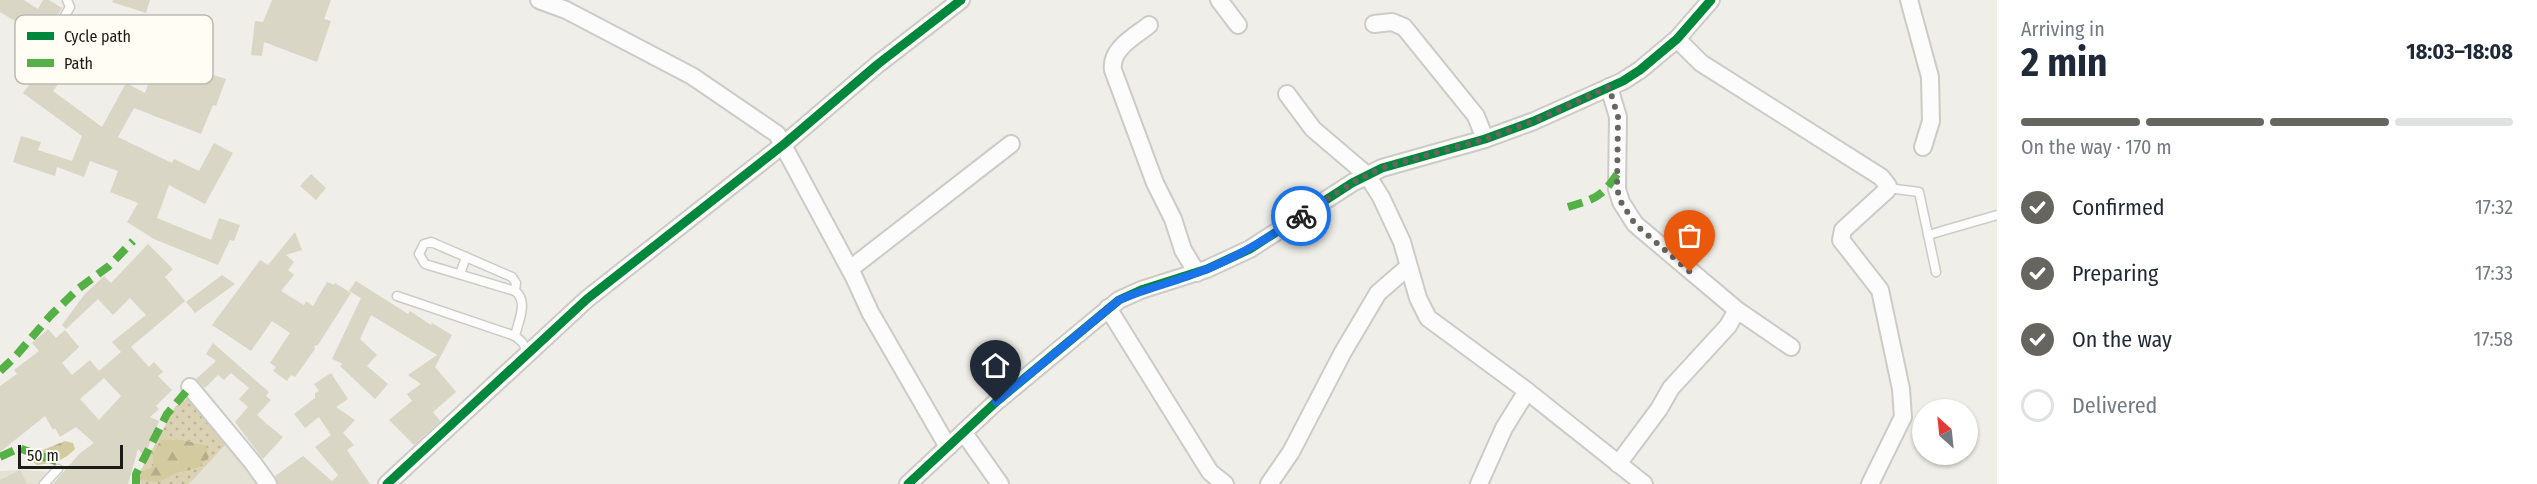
<!DOCTYPE html>
<html lang="en">
<head>
<meta charset="utf-8">
<style>
  :root { --surface:#fff; --page:#f6f6f7; --text:#1f2937; --muted:#747a83; --line:#e0e1e3; --accent:#666560 }
  body { margin:0; font-family:"Fira Sans Condensed",sans-serif; background:var(--page); color:var(--text); height:100vh; display:flex; flex-direction:column; font-size:22px; white-space:nowrap }
  * { box-sizing:border-box; margin:0 }
  p { font-size:20px; color:var(--muted) }
  .icon { flex:none; width:33px; height:33px; fill:none; stroke:currentColor; stroke-width:2; stroke-linecap:round; stroke-linejoin:round }
  .map { position:relative; flex:1; overflow:hidden }
  .sheet { display:flex; flex-direction:column; background:var(--surface); width:540px }
  .sheet>* { flex:none }
  .needle { width:39px; rotate:333deg }
  .controls { position:absolute; left:1912px; top:399px; display:grid; gap:12px }
  .controls a { display:grid; place-items:center; width:66px; height:66px; border-radius:50%; background:var(--surface); box-shadow:0 2px 4px #0004; font-size:30px }
  .scale { position:absolute; left:18px; bottom:15px; width:105px; box-sizing:border-box; padding-left:6px; border:3px solid #1c1b17; border-top:0; font-size:16px; line-height:21px; white-space:nowrap; color:#1c1b17; -webkit-text-stroke:4px #fffdf4; paint-order:stroke }
  .pin { position:absolute; display:grid; place-items:center; width:51px; height:51px; color:#fff; margin:-62px -26px; border-radius:50% 50% 50% 0; rotate:-45deg; box-shadow:0 0 6px #0007 }
  .pin .icon { rotate:45deg }
  .courier { position:absolute; display:grid; place-items:center; width:60px; height:60px; margin:-30px; border:4px solid #1a73e8; border-radius:50%; background:#fff; color:#222; box-shadow:0 2px 8px #0007 }
  .head em { font-style:normal; font-weight:700 }
  .head div { display:flex; flex-direction:column-reverse }
  .head { display:flex; align-items:center; justify-content:space-between; height:102px; padding:0 24px }
  h1 { font-size:39px; font-weight:700; line-height:45px }
  .bar { display:grid; grid-template-columns:repeat(4,1fr); gap:9px 6px; align-content:center; height:72px; padding:0 24px }
  .bar i { height:8px; border-radius:4px; background:var(--line) }
  .bar .current { background:var(--accent) }
  .bar p { grid-column:span 4 }
  ol { padding:0 24px; list-style:none }
  li { display:flex; align-items:center; gap:18px; height:66px }
  li p { margin-inline-start:auto }
  li .icon { padding:6px; border-radius:50%; background:var(--accent); color:#fff; stroke-width:4 }
  li:last-child { color:var(--muted) }
  li i { width:33px; height:33px; border:3px solid var(--line); border-radius:50% }
  main { display:flex; flex:1; min-height:0 }
  .map>svg:first-child { display:block }
</style>
</head>
<body>
<main>
<div class="map">
<svg width="1997" height="484" viewBox="0 0 1997 484">
  <defs>
    <pattern id="grass-dots" width="8" height="8" patternUnits="userSpaceOnUse" patternTransform="scale(1.5)"><rect width="8" height="8" fill="#dad2b3"/><path d="M2 2h.1M6 6h.1" fill="none" stroke="#bab499" stroke-width="1.8" stroke-linecap="round"/></pattern>
    <pattern id="forest-firs" width="22" height="20" patternUnits="userSpaceOnUse" patternTransform="scale(1.5)"><rect width="22" height="20" fill="#d4ca9f"/><path d="M5 1l3.5 6h-7zM16 11l3.5 6h-7z" fill="#b5ad88"/></pattern>
  </defs>
  <rect width="100%" height="100%" fill="#efeee8"/>
  <g fill="#e4e2d5">
    <polygon points="231,440 264,484 189,484 211,460"/>
    <polygon points="20,470 53,472 41,484 0,484 0,471"/>
  </g>
  <polygon fill="url(#grass-dots)" points="188,398 195,400 228,442 189,484 141,484 139,480 158,481 178,473 198,468 206,445 183,440 153,453 153,466 140,472 175,407"/>
  <g fill="url(#forest-firs)">
    <polygon points="161,440 183,440 206,445 209,457 198,468 178,473 158,482 139,480 140,472 153,466 153,453"/>
    <path d="M65,441l8,2 2,6c-11,12 -22,14 -38,16l-7,-5 3,-6z"/>
  </g>
  <g fill="#dad6c5" fill-rule="evenodd">
    <polygon points="0,0 24,0 38,9 43,0 49,0 62,8 46,35 46,40 0,12"/>
    <polygon points="113,0 150,0 146,13 112,2"/>
    <polygon points="272,0 331,0 324,19 331,21 317,62 264,42 262,56 251,55 255,21 263,22"/>
    <polygon points="71,19 133,50 124,68 84,48 53,91 102,127 126,83 145,93 157,61 208,79 210,74 226,79 216,106 213,105 201,134 134,108 118,137 172,163 174,159 199,171 214,143 233,153 205,204 169,185 157,218 211,240 219,218 240,225 234,241 230,240 218,265 154,239 127,222 138,203 110,192 118,171 90,161 84,177 57,167 55,176 13,162 21,136 41,142 38,150 72,161 82,136 23,93 58,47 53,44 58,41"/>
    <polygon points="311,174 326,188 316,200 300,186"/>
    <polygon points="295,232 302,250 286,255 294,262 288,270 294,275 281,291 304,305 306,301 313,306 327,282 334,285 335,283 351,293 318,345 314,346 315,349 295,377 291,375 287,381 273,371 276,367 270,363 290,333 272,321 251,351 212,325 260,260 268,265"/>
    <path d="M148,244l25,25 -8,8 20,24 -54,46 18,20 5,-5 9,10 -5,4 14,14 -16,16 3,3 -9,8 9,4 -15,36 -6,-8 -10,35h-75l27,-31 14,-10 -18,-16 -16,10 -5,-9 -2,2 -8,-14 -45,36v-66l17,-12 -3,-4 25,-19 -7,-8 16,-14 8,9 9,-8 14,17 -17,16 10,12 18,-15 9,11 22,-19 -9,-10 34,-27 -16,-17 -17,17 -15,-16 -32,30 -4,-4 22,-30 20,-19 7,7zM104,378l17,18 -22,24 -19,-21z"/>
    <polygon points="222,275 235,284 195,313 186,302"/>
    <polygon points="356,281 408,314 410,311 431,325 432,323 452,335 435,367 456,392 433,412 440,421 414,445 389,420 412,401 407,394 421,384 408,375 437,355 371,315 360,339 377,355 367,366 388,384 375,399 340,366 343,364 332,359 361,298 349,291"/>
    <polygon points="213,343 269,392 266,396 271,400 257,415 266,423 265,425 267,424 283,437 263,459 235,422 248,407 239,399 249,388 231,373 224,380 218,375 205,388 196,379 216,361 206,354"/>
    <polygon points="331,373 348,399 336,407 355,420 343,433 354,445 347,450 370,484 278,484 275,476 303,456 332,481 338,475 315,447 331,435 319,417 305,428 294,414 315,398 315,393 319,391 314,384"/>
    <polygon points="20,470 27,484 0,484 0,480"/>
  </g>
  <g fill="none" stroke-linecap="round" stroke-linejoin="round">
    <g stroke="#cdcbc7" stroke-width="11">
      <g id="service">
        <polyline points="52,38 70,7 67,0"/>
        <polyline points="1888,188 1919,192 1936,272"/>
        <polyline points="1928,235 1997,215"/>
        <path d="M466,257l-35,-15 -7,2 -5,10 6,10 90,27c14,10 3,31 0,45"/>
        <polyline points="460,274 466,257 512,277 516,283 515,291"/>
        <polyline points="397,296 515,336 522,342 528,352"/>
        <polyline points="44,484 58,469"/>
      </g>
    </g>
    <g stroke="#cdcbc7" stroke-width="20">
      <g id="minor">
        <polyline points="539,0 566,10 692,76 777,134 854,277 870,312 948,447"/>
        <polyline points="1219,0 1238,25"/>
        <polyline points="1909,0 1930,77 1931,121 1923,147"/>
        <polyline points="1374,24 1392,22 1404,27 1476,116 1485,139"/>
        <path d="M1149,25c-15,12 -39,24 -36,45l42,113 18,36 10,31 14,23"/>
        <polyline points="1677,39 1701,63 1881,177 1888,186 1887,190 1843,230 1841,240 1880,290 1901,389 1903,417 1870,484"/>
        <polyline points="1609,87 1618,117 1617,189 1621,202 1635,224 1737,310"/>
        <polyline points="1287,94 1313,129 1367,175 1381,197 1402,242 1418,298 1428,318 1527,391 1644,484"/>
        <polyline points="850,269 1011,144"/>
        <polyline points="1108,308 1210,472 1225,484"/>
        <polyline points="190,387 253,463 268,484"/>
        <polyline points="964,433 1000,484"/>
        <polyline points="1618,464 1659,409 1671,388 1728,326 1737,310 1791,347"/>
        <polyline points="387,484 587,299 783,145 878,64 961,0"/>
        <polyline points="908,484 996,402 1119,300 1141,290 1207,269 1250,249 1352,183 1382,168 1485,139 1534,121 1623,81 1640,70 1677,39 1711,0"/>
        <polyline points="1269,484 1291,452 1343,352 1378,293 1408,267"/>
        <polyline points="1479,484 1504,428 1527,391"/>
      </g>
    </g>
    <use href="#service" stroke="#fdfcfc" stroke-width="8"/>
    <use href="#minor" stroke="#fdfcfc" stroke-width="16"/>
    <g stroke="#55b145" stroke-width="8" stroke-dasharray="15 8" stroke-linecap="butt">
      <path d="M1568,207c27,-8 34,-10 50,-34"/>
      <polyline points="0,371 14,358 51,315 78,289 109,266 133,241"/>
      <polyline points="0,457 19,448 64,464"/>
      <polyline points="136,484 136,474 167,414 190,387"/>
    </g>
    <g stroke="#fffdf4" stroke-width="13">
      <g id="cycleway">
        <polyline points="387,484 587,299 783,145 878,64 961,0"/>
        <polyline points="908,484 996,402 1119,300 1141,290 1207,269 1250,249 1352,183 1382,168 1485,139 1534,121 1623,81 1640,70 1677,39 1711,0"/>
      </g>
    </g>
    <use href="#cycleway" stroke="#00873e" stroke-width="9"/>
  </g>
  <g fill="none" stroke-linecap="round" stroke-linejoin="round">
    <polyline stroke="#666560" stroke-width="6" stroke-dasharray="0 10.8" points="1301,216 1352,183 1382,168 1485,139 1534,121 1609,87 1618,117 1617,189 1621,202 1635,224 1690,272"/>
    <path stroke="#1a73e8" stroke-width="8" d="M996,402l123,-102c29,-12 59,-19 88,-31 34,-14 64,-33 94,-53"/>
  </g>
  <rect x="15" y="15" width="198" height="69" rx="9" fill="#fffdf4" stroke="#bbb9b2" stroke-width="1.5"/>
  <rect x="27" y="32" width="27" height="8" fill="#00873e"/>
  <rect x="27" y="59" width="27" height="8" fill="#55b145"/>
  <g font-size="16" fill="#1c1b17">
    <text x="64" y="42">Cycle path</text>
    <text x="64" y="69">Path</text>
  </g>
</svg>
<div class="controls">
<a><svg class="needle" viewBox="-14 -14 28 28"><path d="M0-13l5 13h-10z" fill="#e53935"/><path d="M0 13l5-13h-10z" fill="#747a83"/></svg></a>
</div>
<div class="scale">50 m</div>
<div class="pin" style="left:1690px;top:272px;background:#ea580c"><svg class="icon" aria-label="bag" viewBox="0 0 24 24"><path d="M5 8h14l-1 12H6zM9 8a3 3 0 0 1 6 0"/></svg></div>
<div class="pin" style="left:996px;top:402px;background:#1f2937"><svg class="icon" aria-label="home" viewBox="0 0 24 24"><path d="M3 11l9-7 9 7M6 9v11h12V9"/></svg></div>
<div class="courier" style="left:1301px;top:216px"><svg class="icon" aria-label="bike" viewBox="0 0 24 24"><circle cx="6" cy="16" r="4"/><circle cx="18" cy="16" r="4"/><path d="M6 16l4-8h5l3 8M10 8l3 8H6M13 5h3"/></svg></div>
</div>
<section class="sheet">
<div class="head"><div><h1>2 min</h1><p>Arriving in</p></div><em>18:03–18:08</em></div>
<div class="bar"><i class="current"></i><i class="current"></i><i class="current"></i><i></i><p>On the way · 170 m</p></div>
<ol>
<li><svg class="icon" aria-label="check" viewBox="0 0 24 24"><path d="M5 12l5 5 9-10"/></svg>Confirmed<p>17:32</p></li>
<li><svg class="icon" aria-label="check" viewBox="0 0 24 24"><path d="M5 12l5 5 9-10"/></svg>Preparing<p>17:33</p></li>
<li><svg class="icon" aria-label="check" viewBox="0 0 24 24"><path d="M5 12l5 5 9-10"/></svg>On the way<p>17:58</p></li>
<li><i></i>Delivered</li>
</ol>
</section>
</main>
</body>
</html>
